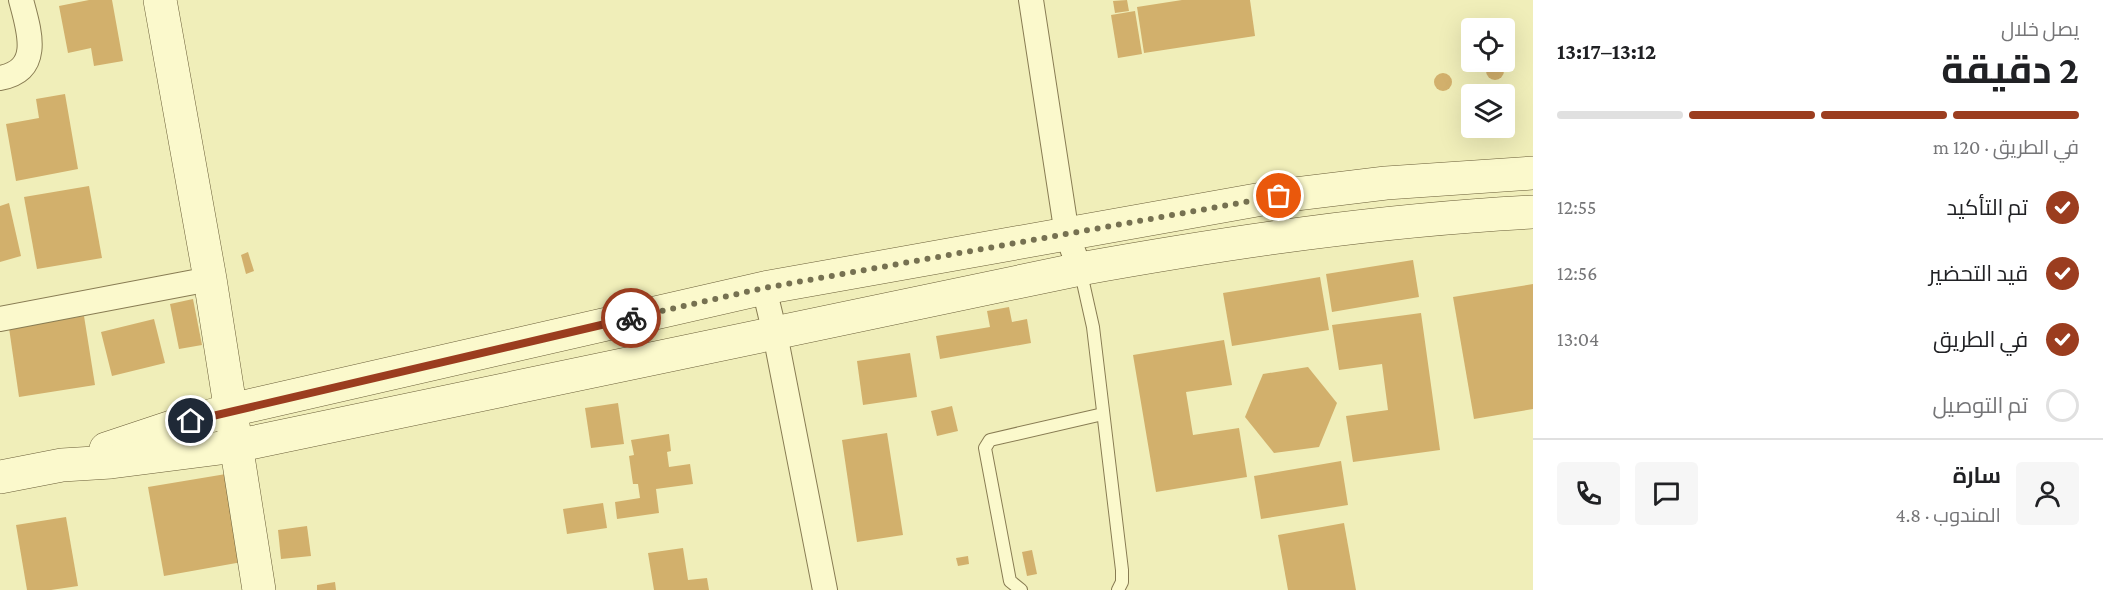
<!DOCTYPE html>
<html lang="ar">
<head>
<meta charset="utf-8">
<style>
  :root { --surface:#fff; --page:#f6f6f6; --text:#202124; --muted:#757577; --line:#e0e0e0; --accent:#9b3d1f }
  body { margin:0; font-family:"Crimson Pro",Cairo,serif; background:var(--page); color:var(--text); direction:rtl; height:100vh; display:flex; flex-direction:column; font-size:22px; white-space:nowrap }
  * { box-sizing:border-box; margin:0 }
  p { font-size:20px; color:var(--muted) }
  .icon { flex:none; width:33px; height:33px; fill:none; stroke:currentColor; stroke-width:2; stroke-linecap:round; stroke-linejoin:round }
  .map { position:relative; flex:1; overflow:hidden; direction:ltr }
  .drawer { display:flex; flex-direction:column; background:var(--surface); width:570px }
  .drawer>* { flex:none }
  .fabs { position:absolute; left:1461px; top:18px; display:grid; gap:12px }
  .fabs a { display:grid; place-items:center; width:54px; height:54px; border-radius:6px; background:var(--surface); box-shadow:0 6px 24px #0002; font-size:30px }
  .pin { position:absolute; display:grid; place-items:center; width:51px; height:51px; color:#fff; margin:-26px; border:3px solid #fff; border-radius:50%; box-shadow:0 2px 6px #0007 }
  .courier { position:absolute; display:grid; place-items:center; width:60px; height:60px; margin:-30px; border:4px solid #9b3d1f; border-radius:50%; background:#fff; color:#222; box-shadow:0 2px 8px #0007 }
  .head em { font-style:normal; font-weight:700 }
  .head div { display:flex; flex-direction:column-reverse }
  .head { display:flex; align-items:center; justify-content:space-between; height:102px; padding:0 24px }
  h1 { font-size:39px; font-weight:700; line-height:45px }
  .bar { display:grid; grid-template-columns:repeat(4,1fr); gap:9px 6px; align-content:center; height:72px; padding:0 24px }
  .bar i { height:8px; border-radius:4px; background:var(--line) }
  .bar .active { background:var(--accent) }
  .bar p { grid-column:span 4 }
  .line { display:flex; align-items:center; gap:15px; padding:0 24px; border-top:2px solid var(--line) }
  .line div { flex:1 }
  .round { display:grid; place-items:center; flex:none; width:63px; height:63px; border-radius:6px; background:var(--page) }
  ol { padding:0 24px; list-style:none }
  li { display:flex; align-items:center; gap:18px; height:66px }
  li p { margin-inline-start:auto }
  li .icon { padding:6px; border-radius:50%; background:var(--accent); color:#fff; stroke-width:4 }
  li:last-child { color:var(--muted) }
  li i { width:33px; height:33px; border:3px solid var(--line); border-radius:50% }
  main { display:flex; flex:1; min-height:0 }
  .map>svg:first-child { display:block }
</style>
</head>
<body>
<main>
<section class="drawer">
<div class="head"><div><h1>2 دقيقة</h1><p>يصل خلال</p></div><em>13:12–13:17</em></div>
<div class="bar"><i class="active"></i><i class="active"></i><i class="active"></i><i></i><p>في الطريق · 120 m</p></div>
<ol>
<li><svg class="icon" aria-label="check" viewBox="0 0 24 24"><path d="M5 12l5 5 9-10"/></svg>تم التأكيد<p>12:55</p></li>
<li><svg class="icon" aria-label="check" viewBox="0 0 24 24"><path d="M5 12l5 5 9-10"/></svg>قيد التحضير<p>12:56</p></li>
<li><svg class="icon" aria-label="check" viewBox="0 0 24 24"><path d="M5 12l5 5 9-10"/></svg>في الطريق<p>13:04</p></li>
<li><i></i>تم التوصيل</li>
</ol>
<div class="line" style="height:108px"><a class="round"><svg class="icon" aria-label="person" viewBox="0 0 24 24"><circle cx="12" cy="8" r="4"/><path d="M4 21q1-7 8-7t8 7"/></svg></a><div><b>سارة</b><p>المندوب · 4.8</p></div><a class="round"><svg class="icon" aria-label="chat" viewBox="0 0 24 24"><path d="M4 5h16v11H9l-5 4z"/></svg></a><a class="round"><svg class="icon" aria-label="phone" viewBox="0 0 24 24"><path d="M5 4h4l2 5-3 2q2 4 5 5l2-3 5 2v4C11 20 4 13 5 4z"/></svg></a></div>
</section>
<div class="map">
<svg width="1533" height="590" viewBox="0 0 1533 590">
  <rect width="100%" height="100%" fill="#f0eeb9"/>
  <g fill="#d2b06c">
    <polygon points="89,0 112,0 123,61 94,66 91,48 68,53 59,6"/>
    <polygon points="1127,0 1129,11 1115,13 1113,1"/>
    <polygon points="1182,0 1250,0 1255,36 1144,53 1137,7"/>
    <polygon points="1135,11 1142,54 1118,58 1111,15"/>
    <circle cx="1495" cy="71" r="9"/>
    <circle cx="1443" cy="82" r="9"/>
    <polygon points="65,94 78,169 16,181 6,124 39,118 36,99"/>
    <polygon points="89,186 102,258 37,269 24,197"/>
    <polygon points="9,203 21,256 0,262 0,206"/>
    <polygon points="248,252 254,271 246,274 241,255"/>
    <polygon points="1413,260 1419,297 1332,312 1326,274"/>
    <polygon points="1320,277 1329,330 1232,346 1223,293"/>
    <polygon points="1533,284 1533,409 1474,419 1453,297"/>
    <polygon points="193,299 202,345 179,349 170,304"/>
    <polygon points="1009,307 1012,322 1027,319 1031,343 940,359 936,336 990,327 987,311"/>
    <polygon points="1421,313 1440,450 1353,462 1346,416 1388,410 1382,364 1339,370 1332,325"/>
    <polygon points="84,316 95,385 19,397 9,328"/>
    <polygon points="154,319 165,363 112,376 101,332"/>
    <polygon points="1224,340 1232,385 1186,392 1193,435 1239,428 1247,477 1156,492 1133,355"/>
    <polygon points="910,353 917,397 863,405 857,361"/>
    <polygon points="1308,367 1337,403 1319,447 1274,453 1245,417 1263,374"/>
    <polygon points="618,403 624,444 591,448 585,408"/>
    <polygon points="952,406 958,431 937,436 931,411"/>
    <polygon points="887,433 903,535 857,542 842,440"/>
    <polygon points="669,434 671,451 667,452 669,467 690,464 693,484 656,489 659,513 617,519 615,502 640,498 638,484 633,484 629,456 634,455 631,440"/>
    <polygon points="1341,461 1348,505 1261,519 1254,476"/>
    <polygon points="226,474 242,562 164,576 148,487"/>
    <polygon points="603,503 607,528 567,534 563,509"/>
    <polygon points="66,517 78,586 51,590 27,590 16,525"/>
    <polygon points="1344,523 1356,590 1288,590 1278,535"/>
    <polygon points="307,526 311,556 281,559 278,530"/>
    <polygon points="683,548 688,580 707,578 709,590 654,590 648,553"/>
    <polygon points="1032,550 1037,574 1027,576 1022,552"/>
    <polygon points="968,556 969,564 958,566 956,558"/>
    <polygon points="335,582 336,590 317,590 317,585"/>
  </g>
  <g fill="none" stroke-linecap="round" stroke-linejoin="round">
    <g stroke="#887c53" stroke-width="14">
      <g id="lane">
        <polyline points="1080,269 1093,327 1122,570 1122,582 1118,590"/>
        <polyline points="1021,590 1010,581 985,448 990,440 1103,414"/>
      </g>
    </g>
    <g stroke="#887c53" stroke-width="26">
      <g id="street">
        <polyline points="1031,0 1067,235 1080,269"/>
        <path d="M0,78c43,-8 29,-48 21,-78"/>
        <polyline points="764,288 775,334 825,590"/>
        <polyline points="0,319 210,279"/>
      </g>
    </g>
    <g stroke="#695d37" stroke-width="34">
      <g id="secondary">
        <polyline points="160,0 210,279 259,590"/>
        <polyline points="106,449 178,425 231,410 764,288 1279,196 1386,183 1533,173"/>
        <path d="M0,477l62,-12 49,-3 125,-16 844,-177c150,-27 300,-49 453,-57"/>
      </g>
    </g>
    <use href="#lane" stroke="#fbf9cc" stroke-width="12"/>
    <use href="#street" stroke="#fbf9cc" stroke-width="24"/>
    <use href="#secondary" stroke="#fbf9cc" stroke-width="33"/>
  </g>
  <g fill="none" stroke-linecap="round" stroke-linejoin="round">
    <polyline stroke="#767151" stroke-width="6" stroke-dasharray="0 10.8" points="631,318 764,288 1279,196"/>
    <polyline stroke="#9b3d1f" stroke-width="8" points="191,421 631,318"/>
  </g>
</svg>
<div class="fabs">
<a><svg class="icon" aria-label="locate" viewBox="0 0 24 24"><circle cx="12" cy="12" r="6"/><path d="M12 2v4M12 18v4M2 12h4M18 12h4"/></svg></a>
<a><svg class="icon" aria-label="layers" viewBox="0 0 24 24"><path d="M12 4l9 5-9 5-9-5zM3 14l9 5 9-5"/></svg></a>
</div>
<div class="pin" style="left:1279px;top:196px;background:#ea580c"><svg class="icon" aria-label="bag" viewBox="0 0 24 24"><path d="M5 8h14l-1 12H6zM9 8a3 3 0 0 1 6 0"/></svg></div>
<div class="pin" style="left:191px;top:421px;background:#1f2937"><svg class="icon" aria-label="home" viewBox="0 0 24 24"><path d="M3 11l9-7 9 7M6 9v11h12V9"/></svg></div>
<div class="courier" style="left:631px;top:318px"><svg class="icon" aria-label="bike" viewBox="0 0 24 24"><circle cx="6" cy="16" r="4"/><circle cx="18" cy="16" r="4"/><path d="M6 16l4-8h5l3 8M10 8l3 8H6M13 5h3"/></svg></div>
</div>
</main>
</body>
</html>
